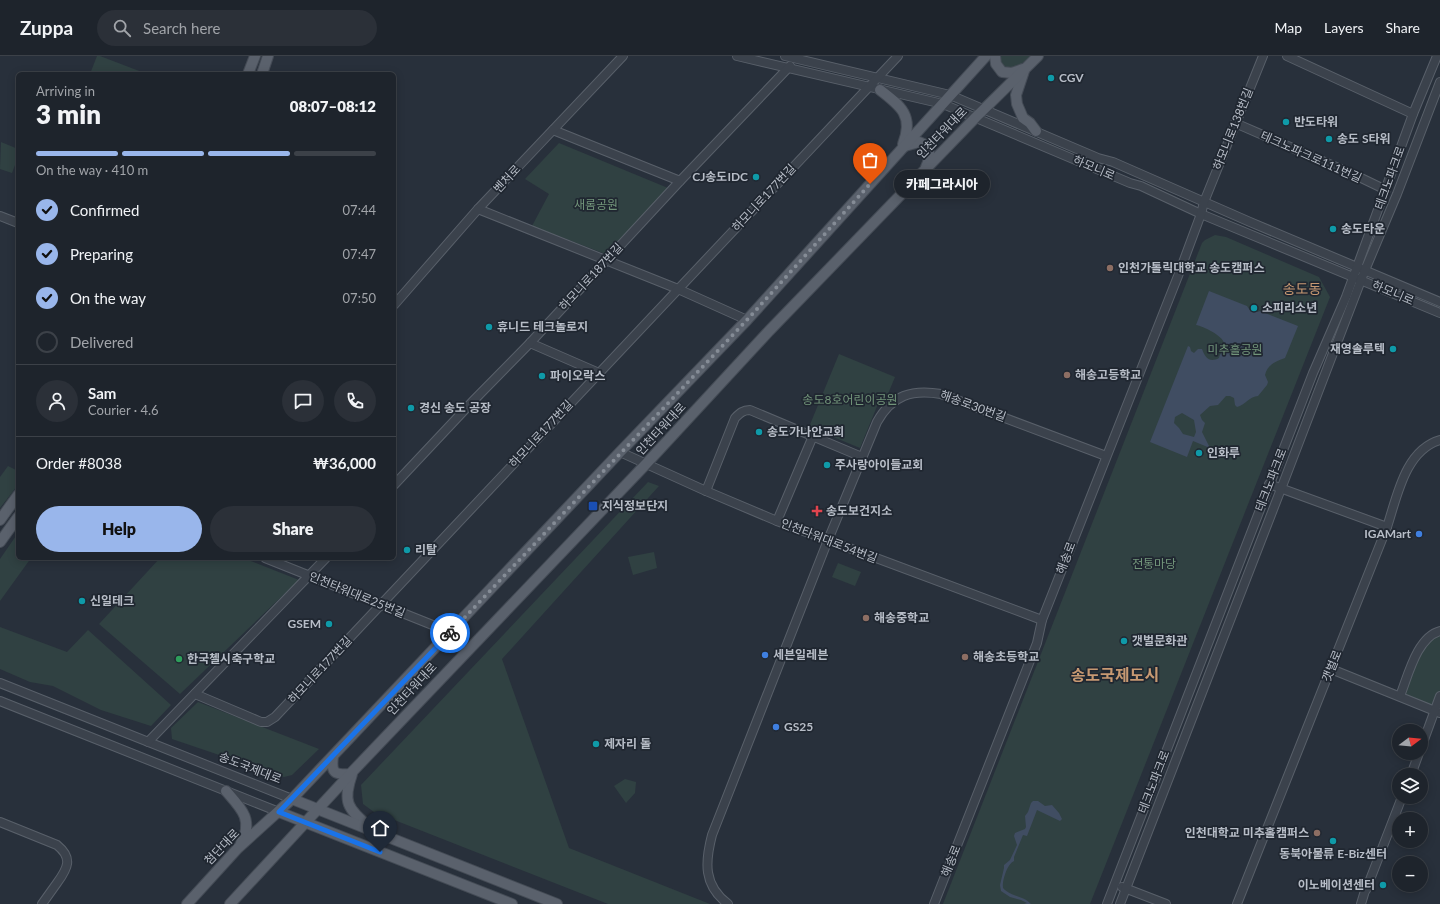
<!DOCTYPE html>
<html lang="en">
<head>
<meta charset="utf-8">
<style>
  :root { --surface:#1e242c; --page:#2b3038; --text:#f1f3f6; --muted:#a1a4a9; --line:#3c4148; --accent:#99b6eb }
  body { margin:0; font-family:Lato,"Noto Sans KR",sans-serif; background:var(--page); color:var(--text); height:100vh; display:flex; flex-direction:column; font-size:15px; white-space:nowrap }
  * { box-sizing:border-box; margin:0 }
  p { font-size:13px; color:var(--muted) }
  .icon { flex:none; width:22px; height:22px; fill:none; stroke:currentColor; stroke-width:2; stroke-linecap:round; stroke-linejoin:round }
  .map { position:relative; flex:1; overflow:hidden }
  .side { position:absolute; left:16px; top:16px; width:380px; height:488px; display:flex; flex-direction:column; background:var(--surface); border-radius:6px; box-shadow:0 2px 10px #0003,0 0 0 1px var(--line) }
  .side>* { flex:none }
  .needle { width:26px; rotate:74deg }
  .controls { position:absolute; left:1392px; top:668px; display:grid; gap:8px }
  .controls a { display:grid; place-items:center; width:36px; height:36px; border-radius:50%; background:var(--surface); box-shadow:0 2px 10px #0003,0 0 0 1px var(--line); font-size:20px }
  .pin { position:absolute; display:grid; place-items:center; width:34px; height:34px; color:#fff; margin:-41px -17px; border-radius:50% 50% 50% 0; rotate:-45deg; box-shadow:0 0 4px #0007 }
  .pin .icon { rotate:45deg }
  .courier { position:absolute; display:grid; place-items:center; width:40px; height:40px; margin:-20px; border:3px solid #1a73e8; border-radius:50%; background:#fff; color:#222; box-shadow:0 1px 5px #0007 }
  .bubble { position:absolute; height:28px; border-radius:14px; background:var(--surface); box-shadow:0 2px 10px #0003,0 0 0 1px var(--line); font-size:13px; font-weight:800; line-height:28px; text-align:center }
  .overview em { font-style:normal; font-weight:800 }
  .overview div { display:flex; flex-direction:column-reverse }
  .overview { display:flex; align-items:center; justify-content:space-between; height:68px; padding:0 20px }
  h1 { font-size:26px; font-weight:800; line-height:30px }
  .bar { display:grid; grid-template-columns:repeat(4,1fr); gap:6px 4px; align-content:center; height:48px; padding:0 20px }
  .bar i { height:5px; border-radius:3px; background:var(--line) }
  .bar .current { background:var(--accent) }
  .bar p { grid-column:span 4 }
  .line { display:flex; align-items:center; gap:10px; padding:0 20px; border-top:1px solid var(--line) }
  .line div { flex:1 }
  .round { display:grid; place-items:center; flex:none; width:42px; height:42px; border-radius:21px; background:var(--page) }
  ol { padding:0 20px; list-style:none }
  li { display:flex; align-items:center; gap:12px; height:44px }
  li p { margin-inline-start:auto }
  li .icon { padding:4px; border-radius:50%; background:var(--accent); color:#111; stroke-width:4 }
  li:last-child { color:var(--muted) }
  li i { width:22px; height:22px; border:2px solid var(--line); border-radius:50% }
  .action { display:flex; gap:8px; margin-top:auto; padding:8px 20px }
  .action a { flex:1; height:46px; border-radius:24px; background:var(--accent); color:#111; font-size:16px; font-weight:800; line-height:46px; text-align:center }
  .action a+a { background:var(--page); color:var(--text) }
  header { display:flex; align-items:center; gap:24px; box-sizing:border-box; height:56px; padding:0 20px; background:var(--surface); border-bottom:1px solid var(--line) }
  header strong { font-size:19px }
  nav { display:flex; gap:22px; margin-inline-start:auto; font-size:14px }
  .search { width:280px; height:36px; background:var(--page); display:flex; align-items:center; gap:10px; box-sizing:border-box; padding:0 14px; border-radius:22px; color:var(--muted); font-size:15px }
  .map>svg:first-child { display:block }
</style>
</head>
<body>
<header>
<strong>Zuppa</strong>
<div class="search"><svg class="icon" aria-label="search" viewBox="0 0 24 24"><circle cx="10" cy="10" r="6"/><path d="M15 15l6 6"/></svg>Search here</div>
<nav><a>Map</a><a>Layers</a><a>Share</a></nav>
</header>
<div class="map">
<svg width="1440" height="848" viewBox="0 0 1440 848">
  <rect width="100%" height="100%" fill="#28303b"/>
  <g fill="#304142">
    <polygon points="97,0 100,0 147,18 90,18"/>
    <path d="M997,0h35c-13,13 -12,14 -31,11z"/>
    <polygon points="1,86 18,93 18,101 12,117 0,113"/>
    <polygon points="559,87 668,132 608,199 532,170 549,138 525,123"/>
    <polygon points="1215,179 1226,181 1319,221 1330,241 1090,848 943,848 1202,187 1205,184"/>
    <polygon points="839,298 895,321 885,345 880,343 860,392 809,371"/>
    <polygon points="8,410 18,415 18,429 0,452 0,421"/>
    <polygon points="648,426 659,430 502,603 569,792 710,848 608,848 374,756 363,748 361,729"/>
    <polygon points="18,477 18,502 31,502 0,545 0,503"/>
    <polygon points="654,496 657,512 633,519 628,501"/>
    <polygon points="160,502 243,502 299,524 180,638 99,568"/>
    <polygon points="838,507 861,516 855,530 832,521"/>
    <polygon points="0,571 67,596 88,574 171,649 151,670 101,654 53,630 30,626 0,613"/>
    <polygon points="1440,575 1440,656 1400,640 1420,589"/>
    <polygon points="198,646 319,693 292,719 284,721 172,683 171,672"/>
    <polygon points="625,723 636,726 635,737 626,747 614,730"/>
  </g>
  <g fill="#404d62" fill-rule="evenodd">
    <path d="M1209,235l38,15 4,6h6l3,-1 38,15 -13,32c-9,3 -18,7 -20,17l3,7 -1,3 -9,11c-8,0 -13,9 -21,11l-2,-2 -1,-7 -4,-2h-4l-8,9 -8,1 -10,9 2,5 3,3 -3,9 8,16 -17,-7 -6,16 -37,-15 38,-96 2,1 1,4 3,2 4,-4h4c3,9 8,14 17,9 1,-5 6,-9 5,-15 -1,-7 -21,-17 -28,-18zM1182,357l12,7 2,12 -2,5 -11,-3 -4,-6 -5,-5 1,-6z"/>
    <path d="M1033,745h5l7,5 7,-1 7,8 3,6 -2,2 -23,-11 -10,26 -4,-1 -9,22v4c-7,3 -12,20 -11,27 8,9 20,7 28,16h-7l3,-1 -6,-3 -11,-3 -9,-6 -1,-6 4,-17v-3l6,-5 7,-15 -3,-9 1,-3 10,-4 1,-2 -1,-11 3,-4 3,-9z"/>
  </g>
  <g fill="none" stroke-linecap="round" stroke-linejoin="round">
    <g stroke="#59606a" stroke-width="10">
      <g id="minor">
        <polyline points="737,0 943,48 1130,127 1141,130 1201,158 1440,257"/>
        <polyline points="785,0 950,39 1098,102 1113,106 1250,166 1440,246"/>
        <polyline points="1287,0 1413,58"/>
        <polyline points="1235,67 1357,120 1386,134"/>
        <polyline points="553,74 680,125"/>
        <polyline points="478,153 678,233 747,264"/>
        <polyline points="0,160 18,167"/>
        <polyline points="394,249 478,153 623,0"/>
        <polyline points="530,287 599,317"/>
        <polyline points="620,396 706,435 777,465 1042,564"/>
        <polyline points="1269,428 1387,471"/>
        <polyline points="394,429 473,345 530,287 680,125 790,10"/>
        <path d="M706,435l29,-73c5,-5 8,-8 15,-8l112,47"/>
        <polyline points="777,465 813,380"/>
        <polyline points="265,502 450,576"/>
        <polyline points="1331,613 1440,657"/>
        <polyline points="0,627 292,743"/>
        <polyline points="195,638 261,666 267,666 275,661 898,0"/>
        <path d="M1400,640c8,-20 17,-59 40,-65"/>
        <polyline points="0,645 279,756"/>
        <polyline points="148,686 326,502"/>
        <polyline points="1421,692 1440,640"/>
        <polyline points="1411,719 1419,697"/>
        <path d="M0,766l57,23c16,13 11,23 0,38 -5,7 -10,14 -15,21"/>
        <polyline points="1122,831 1166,848"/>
        <polyline points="1366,834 1402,741"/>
        <path d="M728,848c-25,-19 -23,-42 -16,-69l116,-295 49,-118c15,-27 35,-33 64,-28l165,62"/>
        <polyline points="934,848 1037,587 1042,564 1178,220 1201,158 1204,146 1263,0"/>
        <polyline points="1107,848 1313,317 1346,241 1413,58 1437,0"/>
        <polyline points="1120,848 1281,433 1363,219 1397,138 1440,26"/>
        <path d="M1237,848l150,-377c10,-30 18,-77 53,-87"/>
        <polyline points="1361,848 1364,838"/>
      </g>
    </g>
    <g stroke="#444b55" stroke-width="12">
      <g id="major">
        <polyline points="995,0 996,8 1002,16 1012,17 1023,13"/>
        <polyline points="1024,15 1016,39 1017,48 1023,62 1030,67 1036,75"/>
        <polyline points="248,18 255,0"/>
        <polyline points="262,18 268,0"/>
        <path d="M880,34c21,16 34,26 23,54"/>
        <path d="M905,90l14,-4c12,4 12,15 7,25"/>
        <polyline points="0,464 18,439"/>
        <polyline points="0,486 18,461"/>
        <path d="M333,700c-2,17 1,19 18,18"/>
        <path d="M352,718c-10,29 -4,34 17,53"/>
        <path d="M226,735c15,17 28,29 15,52"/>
        <polyline points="292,743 557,848"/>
        <polyline points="279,756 512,848"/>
        <polyline points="187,848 238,792 292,743 620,396 747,264 986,0"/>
        <polyline points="230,848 353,715 646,408 769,275 976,61 1038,0"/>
      </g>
    </g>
    <use href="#minor" stroke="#3b424c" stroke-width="8"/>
    <use href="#major" stroke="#5a616c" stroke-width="10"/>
  </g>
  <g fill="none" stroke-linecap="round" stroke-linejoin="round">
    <polyline stroke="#858c96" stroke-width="4" stroke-dasharray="0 7.2" points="450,577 747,264 870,128"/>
    <polyline stroke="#1a73e8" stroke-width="5" points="380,796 279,756 450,577"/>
  </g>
  <g fill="#0f9aa8" stroke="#202731" stroke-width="1.5">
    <circle cx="1051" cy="22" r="4"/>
    <circle cx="1286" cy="66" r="4"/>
    <circle cx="1329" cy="83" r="4"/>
    <circle cx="756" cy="121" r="4"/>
    <circle cx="1333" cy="173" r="4"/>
    <circle cx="1254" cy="252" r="4"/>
    <circle cx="489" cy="271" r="4"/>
    <circle cx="1393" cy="293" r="4"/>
    <circle cx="542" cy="320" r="4"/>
    <circle cx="411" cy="352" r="4"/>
    <circle cx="759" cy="376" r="4"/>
    <circle cx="1199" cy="397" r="4"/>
    <circle cx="827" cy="409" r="4"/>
    <circle cx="407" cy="494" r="4"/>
    <circle cx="82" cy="545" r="4"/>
    <circle cx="329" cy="568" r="4"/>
    <circle cx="1124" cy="585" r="4"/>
    <circle cx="596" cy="688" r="4"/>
    <circle cx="1333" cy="785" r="4"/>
    <circle cx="1383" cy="829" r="4"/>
  </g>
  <g fill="#8d6e63" stroke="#202731" stroke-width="1.5">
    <circle cx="1110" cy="212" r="4"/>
    <circle cx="1067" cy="319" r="4"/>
    <circle cx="866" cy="562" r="4"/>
    <circle cx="965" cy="601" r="4"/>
    <circle cx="1317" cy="777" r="4"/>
  </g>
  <rect fill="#1a4fb4" stroke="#202731" stroke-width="1.5" x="588" y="445" width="10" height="10" rx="2"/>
  <path fill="#e0444e" stroke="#202731" stroke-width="1.5" d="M815 449h4v4h4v4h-4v4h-4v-4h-4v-4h4z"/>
  <g fill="#3f7fe0" stroke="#202731" stroke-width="1.5">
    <circle cx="1419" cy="478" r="4"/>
    <circle cx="765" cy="599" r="4"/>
    <circle cx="776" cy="671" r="4"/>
  </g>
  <circle fill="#2e9e5b" stroke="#202731" stroke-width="1.5" cx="179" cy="603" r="4"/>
  <g text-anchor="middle" stroke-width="3.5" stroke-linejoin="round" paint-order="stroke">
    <g font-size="12" font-weight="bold" fill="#b7bdc7" stroke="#202731" text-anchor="start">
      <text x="1059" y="26">CGV</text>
      <text x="1294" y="70">반도타워</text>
      <text x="1337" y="87">송도 S타워</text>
      <text x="748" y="125" text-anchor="end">CJ송도IDC</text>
      <text x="1341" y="177">송도타운</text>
      <text x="1118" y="216">인천가톨릭대학교 송도캠퍼스</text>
      <text x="1262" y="256">소피리소년</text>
      <text x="497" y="275">휴니드 테크놀로지</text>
      <text x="1385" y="297" text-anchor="end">재영솔루텍</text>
      <text x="1075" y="323">해송고등학교</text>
      <text x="550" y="324">파이오락스</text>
      <text x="419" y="356">경신 송도 공장</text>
      <text x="767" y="380">송도가나안교회</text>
      <text x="1207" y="401">인화루</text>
      <text x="835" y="413">주사랑아이들교회</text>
      <text x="602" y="454">지식정보단지</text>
      <text x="826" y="459">송도보건지소</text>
      <text x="1411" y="482" text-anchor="end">IGAMart</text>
      <text x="415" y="498">리탈</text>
      <text x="90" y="549">신일테크</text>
      <text x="874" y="566">해송중학교</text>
      <text x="321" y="572" text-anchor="end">GSEM</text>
      <text x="1132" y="589">갯벌문화관</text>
      <text x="773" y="603">세븐일레븐</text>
      <text x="973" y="605">해송초등학교</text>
      <text x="187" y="607">한국첼시축구학교</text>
      <text x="784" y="675">GS25</text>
      <text x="604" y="692">제자리 돌</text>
      <text x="1309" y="781" text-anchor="end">인천대학교 미추홀캠퍼스</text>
      <text x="1333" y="802" text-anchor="middle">동북아물류 E-Biz센터</text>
      <text x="1375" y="833" text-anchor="end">이노베이션센터</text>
    </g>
    <g font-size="12" fill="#b7bdc7" stroke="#202731">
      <text transform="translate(1233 73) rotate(-68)" y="4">하모니로138번길</text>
      <text transform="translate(942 77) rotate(-46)" y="4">인천타워대로</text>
      <text transform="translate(1311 101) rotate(24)" y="4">테크노파크로111번길</text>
      <text transform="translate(1094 112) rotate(23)" y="4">하모니로</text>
      <text transform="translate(1390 122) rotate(-70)" y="4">테크노파크로</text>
      <text transform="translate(507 123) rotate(-47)" y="4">벤처로</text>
      <text transform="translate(764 142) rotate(-47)" y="4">하모니로177번길</text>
      <text transform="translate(591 221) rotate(-47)" y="4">하모니로187번길</text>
      <text transform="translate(1393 237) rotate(23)" y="4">하모니로</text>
      <text transform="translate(973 350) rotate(20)" y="4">해송로30번길</text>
      <text transform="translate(661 373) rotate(-47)" y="4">인천타워대로</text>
      <text transform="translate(541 378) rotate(-47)" y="4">하모니로177번길</text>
      <text transform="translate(1271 424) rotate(-69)" y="4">테크노파크로</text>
      <text transform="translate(829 485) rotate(21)" y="4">인천타워대로54번길</text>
      <text transform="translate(1066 502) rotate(-69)" y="4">해송로</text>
      <text transform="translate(357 539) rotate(22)" y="4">인천타워대로25번길</text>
      <text transform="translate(1332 610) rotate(-68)" y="4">갯벌로</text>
      <text transform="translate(320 614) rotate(-47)" y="4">하모니로177번길</text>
      <text transform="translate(412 633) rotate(-47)" y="4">인천타워대로</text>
      <text transform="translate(250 712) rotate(21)" y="4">송도국제대로</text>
      <text transform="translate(1154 726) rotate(-69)" y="4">테크노파크로</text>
      <text transform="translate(222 791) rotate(-46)" y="4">첨단대로</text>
      <text transform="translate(951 805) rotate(-68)" y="4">해송로</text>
    </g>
    <g font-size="12" fill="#72957a" stroke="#202731">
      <text x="596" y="153">새롬공원</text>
      <text x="1235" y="298">미추홀공원</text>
      <text x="850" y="348">송도8호어린이공원</text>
      <text x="1154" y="512">전통마당</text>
    </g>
    <g font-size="14" fill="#c79972" stroke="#202731">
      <text x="1302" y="238">송도동</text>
    </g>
    <g font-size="16" font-weight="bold" fill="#c79972" stroke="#202731">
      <text x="1115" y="625">송도국제도시</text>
    </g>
  </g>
</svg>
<div class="controls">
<a><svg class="needle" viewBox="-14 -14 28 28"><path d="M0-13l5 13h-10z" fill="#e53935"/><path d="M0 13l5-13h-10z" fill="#a1a4a9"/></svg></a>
<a><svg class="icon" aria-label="layers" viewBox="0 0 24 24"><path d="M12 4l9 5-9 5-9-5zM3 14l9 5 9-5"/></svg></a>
<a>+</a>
<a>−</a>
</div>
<div class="pin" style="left:870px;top:128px;background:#ea580c"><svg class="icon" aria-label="bag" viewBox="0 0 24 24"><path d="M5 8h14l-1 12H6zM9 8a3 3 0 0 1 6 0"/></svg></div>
<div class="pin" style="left:380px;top:796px;background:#1f2937"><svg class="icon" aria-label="home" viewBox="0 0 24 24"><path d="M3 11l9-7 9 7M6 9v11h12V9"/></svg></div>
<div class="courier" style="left:450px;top:577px"><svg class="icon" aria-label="bike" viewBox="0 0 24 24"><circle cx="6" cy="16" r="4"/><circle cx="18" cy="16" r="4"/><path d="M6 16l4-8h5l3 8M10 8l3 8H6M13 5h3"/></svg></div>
<div class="bubble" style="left:894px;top:114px;width:96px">카페그라시아</div>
<section class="side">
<div class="overview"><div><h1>3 min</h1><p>Arriving in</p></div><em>08:07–08:12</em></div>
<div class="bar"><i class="current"></i><i class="current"></i><i class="current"></i><i></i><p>On the way · 410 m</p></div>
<ol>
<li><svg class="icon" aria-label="check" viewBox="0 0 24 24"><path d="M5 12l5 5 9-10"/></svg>Confirmed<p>07:44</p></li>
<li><svg class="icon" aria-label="check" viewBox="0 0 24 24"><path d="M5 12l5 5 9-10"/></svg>Preparing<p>07:47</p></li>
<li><svg class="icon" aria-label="check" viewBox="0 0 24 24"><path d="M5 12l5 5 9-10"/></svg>On the way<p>07:50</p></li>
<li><i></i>Delivered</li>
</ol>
<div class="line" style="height:72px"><a class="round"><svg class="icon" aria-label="person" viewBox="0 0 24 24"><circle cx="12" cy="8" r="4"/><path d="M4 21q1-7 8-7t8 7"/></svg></a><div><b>Sam</b><p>Courier · 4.6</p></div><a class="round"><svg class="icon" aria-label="chat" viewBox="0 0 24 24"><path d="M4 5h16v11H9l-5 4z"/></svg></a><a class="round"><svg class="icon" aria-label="phone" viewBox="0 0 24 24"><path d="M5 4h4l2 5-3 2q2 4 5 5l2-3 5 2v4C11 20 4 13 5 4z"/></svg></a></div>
<div class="line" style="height:52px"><div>Order #8038</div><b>₩36,000</b></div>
<div class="action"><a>Help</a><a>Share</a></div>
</section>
</div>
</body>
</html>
